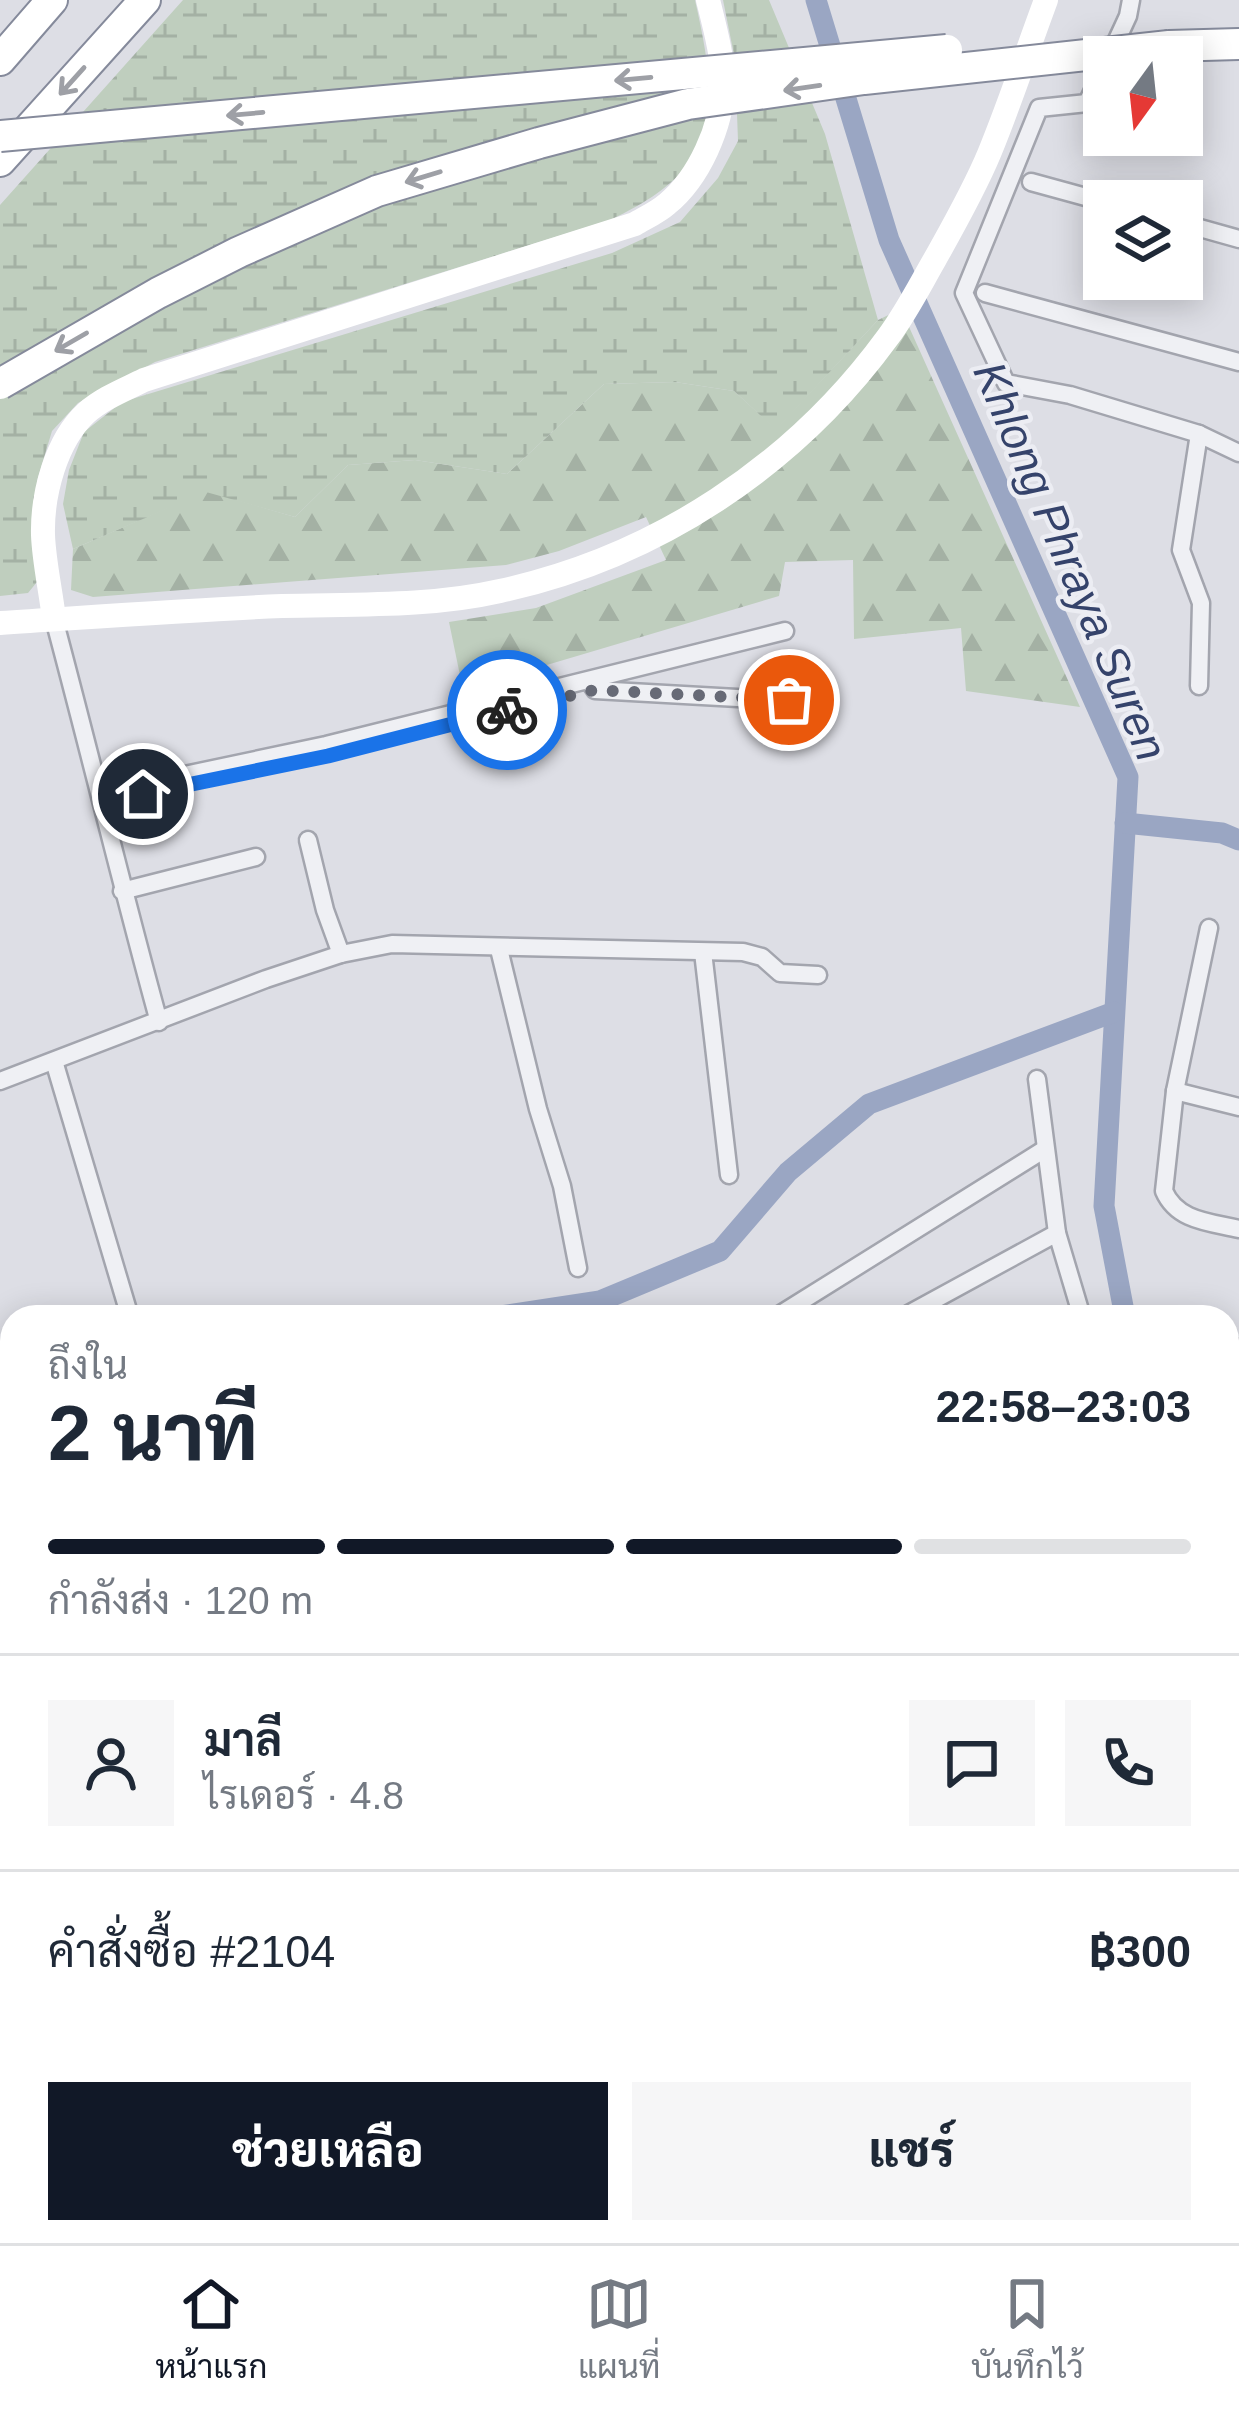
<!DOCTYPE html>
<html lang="th">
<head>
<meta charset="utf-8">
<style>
  :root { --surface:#fff; --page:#f6f6f7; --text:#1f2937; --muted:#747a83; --line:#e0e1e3; --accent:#111827 }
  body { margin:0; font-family:Helvetica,Sarabun,sans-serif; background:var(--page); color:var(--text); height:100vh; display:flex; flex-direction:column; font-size:45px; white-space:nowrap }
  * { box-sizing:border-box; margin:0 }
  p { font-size:39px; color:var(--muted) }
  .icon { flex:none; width:66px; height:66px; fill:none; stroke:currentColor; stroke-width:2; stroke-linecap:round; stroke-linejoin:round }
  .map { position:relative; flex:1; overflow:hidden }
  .drawer { position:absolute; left:0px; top:1305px; width:1239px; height:939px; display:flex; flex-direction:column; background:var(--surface); border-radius:36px 36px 0 0; box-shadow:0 6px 30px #0003 }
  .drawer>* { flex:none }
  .needle { width:78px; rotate:195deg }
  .fabs { position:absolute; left:1083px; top:36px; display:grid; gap:24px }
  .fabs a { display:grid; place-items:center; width:120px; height:120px; border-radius:0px; background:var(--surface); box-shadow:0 6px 30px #0003; font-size:60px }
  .pin { position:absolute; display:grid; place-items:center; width:102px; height:102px; color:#fff; margin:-51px; border:6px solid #fff; border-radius:50%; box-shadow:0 3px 12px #0007 }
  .courier { position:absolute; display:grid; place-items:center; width:120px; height:120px; margin:-60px; border:9px solid #1a73e8; border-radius:50%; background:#fff; color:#222; box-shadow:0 3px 15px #0007 }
  .summary em { font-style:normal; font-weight:800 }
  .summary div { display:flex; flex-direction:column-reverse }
  .summary { display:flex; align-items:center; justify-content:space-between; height:204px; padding:0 48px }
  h1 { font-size:78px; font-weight:800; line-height:90px }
  .bar { display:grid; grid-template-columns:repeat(4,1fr); gap:18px 12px; align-content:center; height:144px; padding:0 48px }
  .bar i { height:15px; border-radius:9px; background:var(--line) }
  .bar .active { background:var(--accent) }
  .bar p { grid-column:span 4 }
  .line { display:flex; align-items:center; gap:30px; padding:0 48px; border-top:3px solid var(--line) }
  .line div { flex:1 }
  .round { display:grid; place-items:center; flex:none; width:126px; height:126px; border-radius:0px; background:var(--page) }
  .primary-button { display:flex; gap:24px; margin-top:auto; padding:24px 48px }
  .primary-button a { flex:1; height:138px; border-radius:0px; background:var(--accent); color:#fff; font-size:48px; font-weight:800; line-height:138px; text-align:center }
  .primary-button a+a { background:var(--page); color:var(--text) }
  .tabs { display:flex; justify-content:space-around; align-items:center; height:168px; border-top:3px solid var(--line); background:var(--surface); font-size:33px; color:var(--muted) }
  .tabs a { display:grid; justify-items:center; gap:6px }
  .tabs .active { color:var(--accent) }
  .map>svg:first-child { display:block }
</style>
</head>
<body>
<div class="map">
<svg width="1239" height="2243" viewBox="0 0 1239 2243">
  <defs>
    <pattern id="forest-firs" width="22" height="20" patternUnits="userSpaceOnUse" patternTransform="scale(3)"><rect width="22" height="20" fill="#bfcebe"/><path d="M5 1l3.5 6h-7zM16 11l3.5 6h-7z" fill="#a4b1a4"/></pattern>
    <pattern id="wetland-marsh" width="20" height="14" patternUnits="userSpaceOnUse" patternTransform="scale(3)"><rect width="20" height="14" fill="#bfcebe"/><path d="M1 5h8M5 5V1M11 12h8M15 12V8" fill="none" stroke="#a4b1a4"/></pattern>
  </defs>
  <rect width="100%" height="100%" fill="#dddee5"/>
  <polygon fill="url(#forest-firs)" points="901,309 1080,707 966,691 961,628 854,639 853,560 785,562 779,596 463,690 449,622 536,608 666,560 646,517 559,551 506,565 93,597 71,590 73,549 206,491 295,517 348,465 415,460 507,474 604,384 675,382 734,391 776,429 878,320"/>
  <g fill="url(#wetland-marsh)">
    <path d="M183,0h512c25,111 28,168 -85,220l-455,142 -77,41 -26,28 -15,50 -2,71 2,30 -9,11 -28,3v-391z"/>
    <polygon points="723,0 769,0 825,134 878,320 776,430 734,391 675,382 604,384 507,474 415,460 348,465 295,517 206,492 73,549 63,504 69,470 84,432 122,402 612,253 680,222 718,178 738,141 735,60"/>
  </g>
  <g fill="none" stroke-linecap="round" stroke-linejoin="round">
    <g stroke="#9aa6c3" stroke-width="21">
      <polyline points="816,0 889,240 1128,777 1104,1206 1125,1317"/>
      <polyline points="1125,823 1222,833 1239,840"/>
      <polyline points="494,1317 600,1301 720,1251 788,1172 869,1104 1114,1012"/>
      <polyline points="0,1570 12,1564"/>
      <polyline points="1227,1862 1234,1898 1239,1909"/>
    </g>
    <g stroke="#a3a5ae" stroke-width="21">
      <g id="street">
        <polyline points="1110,55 1128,16 1131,0"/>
        <polyline points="1104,67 1087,103 1039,108 964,293 1006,383 1070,395 1199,434 1239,453"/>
        <polyline points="1031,182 1104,202"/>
        <polyline points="1182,223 1239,239"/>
        <polyline points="985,293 1239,362"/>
        <polyline points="1199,434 1181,550 1201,603 1199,686"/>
        <path d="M54,619c36,134 68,269 105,403"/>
        <polyline points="589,681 595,690 789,701"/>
        <polyline points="100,793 326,745 785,631"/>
        <polyline points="308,840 325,910 341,954"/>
        <polyline points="122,891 256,857"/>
        <path d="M1209,928l-34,163 -11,100c13,30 45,31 75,38"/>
        <polyline points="499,949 538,1109 562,1186 578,1268"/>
        <polyline points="703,952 729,1175"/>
        <polyline points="54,1061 130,1317"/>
        <polyline points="1037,1079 1057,1233 1082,1317"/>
        <polyline points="0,1081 266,979 341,954 392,944 743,952 762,957 780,973 818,975"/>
        <polyline points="1175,1091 1239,1107"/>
        <polyline points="776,1317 1045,1149"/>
        <polyline points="903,1317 1057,1233"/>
        <polyline points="1227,1345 1239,1348"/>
        <polyline points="0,1384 12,1425"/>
        <polyline points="0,1458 12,1453"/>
        <polyline points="1227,1462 1239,1465"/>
        <polyline points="0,1490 12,1524"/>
        <polyline points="1231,1582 1239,1584"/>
        <polyline points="0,1715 12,1709"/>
        <polyline points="0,1865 12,1859"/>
        <polyline points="1227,1988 1239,2018"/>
        <polyline points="0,2023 12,2017"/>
        <polyline points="0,2198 12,2193"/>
        <polyline points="1227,2226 1239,2221"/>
        <polyline points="504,2232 508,2243"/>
        <polyline points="1123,2232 1128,2243"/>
        <polyline points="255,2243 282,2232"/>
        <polyline points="622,2243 649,2232"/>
        <polyline points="865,2243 883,2232"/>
        <polyline points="1051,2243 1079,2232"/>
        <polyline points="1183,2243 1211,2232"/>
      </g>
    </g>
    <g stroke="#858a9b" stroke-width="34">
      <g id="highway">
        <polyline points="1169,46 1239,44"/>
        <polyline points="0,60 52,0"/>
        <polyline points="0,161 145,0"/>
      </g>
    </g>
    <use href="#street" stroke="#eff0f4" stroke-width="16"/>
    <g stroke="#fff" stroke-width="24">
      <path d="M54,619c-3,-27 -10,-57 -11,-84 -1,-41 13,-94 43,-122 17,-15 38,-23 58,-33l491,-156c10,-6 23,-12 32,-20 32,-26 55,-78 56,-119 1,-24 -9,-61 -15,-85"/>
      <path d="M0,623c94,-6 188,-13 282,-17 72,-2 148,1 218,-15 156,-34 294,-125 388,-254 18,-24 32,-52 47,-78 19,-34 39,-69 54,-105 21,-51 38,-103 57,-154"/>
      <polyline points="788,2243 799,2238 802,2232"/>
    </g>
    <use href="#highway" stroke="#fff" stroke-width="30"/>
    <g stroke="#858a9b" stroke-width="34" stroke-linecap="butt">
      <g id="highway-bridge">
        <polyline points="0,136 947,50"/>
        <polyline points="0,384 158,293 239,252 377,191 539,143 688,104 864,79 1169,46"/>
      </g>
    </g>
    <use href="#highway-bridge" stroke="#fff" stroke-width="30"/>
  </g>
  <defs><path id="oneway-shaft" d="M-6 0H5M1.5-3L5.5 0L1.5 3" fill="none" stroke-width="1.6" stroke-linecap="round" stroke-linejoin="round" transform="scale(3)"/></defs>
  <g stroke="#9ea0a6">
    <use href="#oneway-shaft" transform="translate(633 79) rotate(175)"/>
    <use href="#oneway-shaft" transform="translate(72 81) rotate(132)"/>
    <use href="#oneway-shaft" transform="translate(802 88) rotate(172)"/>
    <use href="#oneway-shaft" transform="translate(245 114) rotate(175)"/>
    <use href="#oneway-shaft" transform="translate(423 177) rotate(163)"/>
    <use href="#oneway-shaft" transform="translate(71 342) rotate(150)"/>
  </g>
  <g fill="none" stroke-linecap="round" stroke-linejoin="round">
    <polyline stroke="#676a76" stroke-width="12" stroke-dasharray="0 21.6" points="507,710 595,690 789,700"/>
    <polyline stroke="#1a73e8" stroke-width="15" points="143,794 328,756 507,710"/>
  </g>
  <g text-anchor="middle" stroke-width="9" stroke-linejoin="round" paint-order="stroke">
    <g font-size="45" font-style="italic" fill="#35436b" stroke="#ecedf3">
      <text transform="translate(1071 561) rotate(67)" y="16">Khlong Phraya Suren</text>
    </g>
  </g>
</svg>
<div class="fabs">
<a><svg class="needle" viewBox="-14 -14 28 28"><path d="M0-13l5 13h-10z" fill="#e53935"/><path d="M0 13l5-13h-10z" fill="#747a83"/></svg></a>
<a><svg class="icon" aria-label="layers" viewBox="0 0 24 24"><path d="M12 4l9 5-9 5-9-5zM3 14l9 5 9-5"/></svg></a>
</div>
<div class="pin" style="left:789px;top:700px;background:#ea580c"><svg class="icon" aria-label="bag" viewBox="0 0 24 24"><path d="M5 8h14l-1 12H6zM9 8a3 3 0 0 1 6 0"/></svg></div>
<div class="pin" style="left:143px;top:794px;background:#1f2937"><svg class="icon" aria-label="home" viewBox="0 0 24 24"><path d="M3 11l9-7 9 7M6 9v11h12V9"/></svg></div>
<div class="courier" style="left:507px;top:710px"><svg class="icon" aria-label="bike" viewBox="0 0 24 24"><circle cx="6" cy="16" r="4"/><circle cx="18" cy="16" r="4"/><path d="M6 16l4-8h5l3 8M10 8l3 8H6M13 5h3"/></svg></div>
<section class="drawer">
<div class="summary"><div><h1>2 นาที</h1><p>ถึงใน</p></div><em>22:58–23:03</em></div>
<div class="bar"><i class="active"></i><i class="active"></i><i class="active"></i><i></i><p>กำลังส่ง · 120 m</p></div>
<div class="line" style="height:216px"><a class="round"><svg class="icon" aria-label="person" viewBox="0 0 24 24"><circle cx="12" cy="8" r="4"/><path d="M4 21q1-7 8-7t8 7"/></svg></a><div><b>มาลี</b><p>ไรเดอร์ · 4.8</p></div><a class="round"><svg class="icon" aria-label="chat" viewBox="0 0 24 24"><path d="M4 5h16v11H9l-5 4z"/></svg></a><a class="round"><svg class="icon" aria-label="phone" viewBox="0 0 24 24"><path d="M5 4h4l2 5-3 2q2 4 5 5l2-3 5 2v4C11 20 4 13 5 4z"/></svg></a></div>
<div class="line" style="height:156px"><div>คำสั่งซื้อ #2104</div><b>฿300</b></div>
<div class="primary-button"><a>ช่วยเหลือ</a><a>แชร์</a></div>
</section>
</div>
<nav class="tabs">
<a class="active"><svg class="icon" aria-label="home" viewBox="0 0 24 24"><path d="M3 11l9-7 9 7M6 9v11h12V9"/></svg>หน้าแรก</a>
<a><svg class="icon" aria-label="map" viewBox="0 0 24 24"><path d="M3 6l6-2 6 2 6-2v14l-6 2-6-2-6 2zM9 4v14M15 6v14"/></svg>แผนที่</a>
<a><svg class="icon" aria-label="saved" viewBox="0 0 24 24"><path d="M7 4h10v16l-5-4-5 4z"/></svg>บันทึกไว้</a>
</nav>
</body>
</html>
